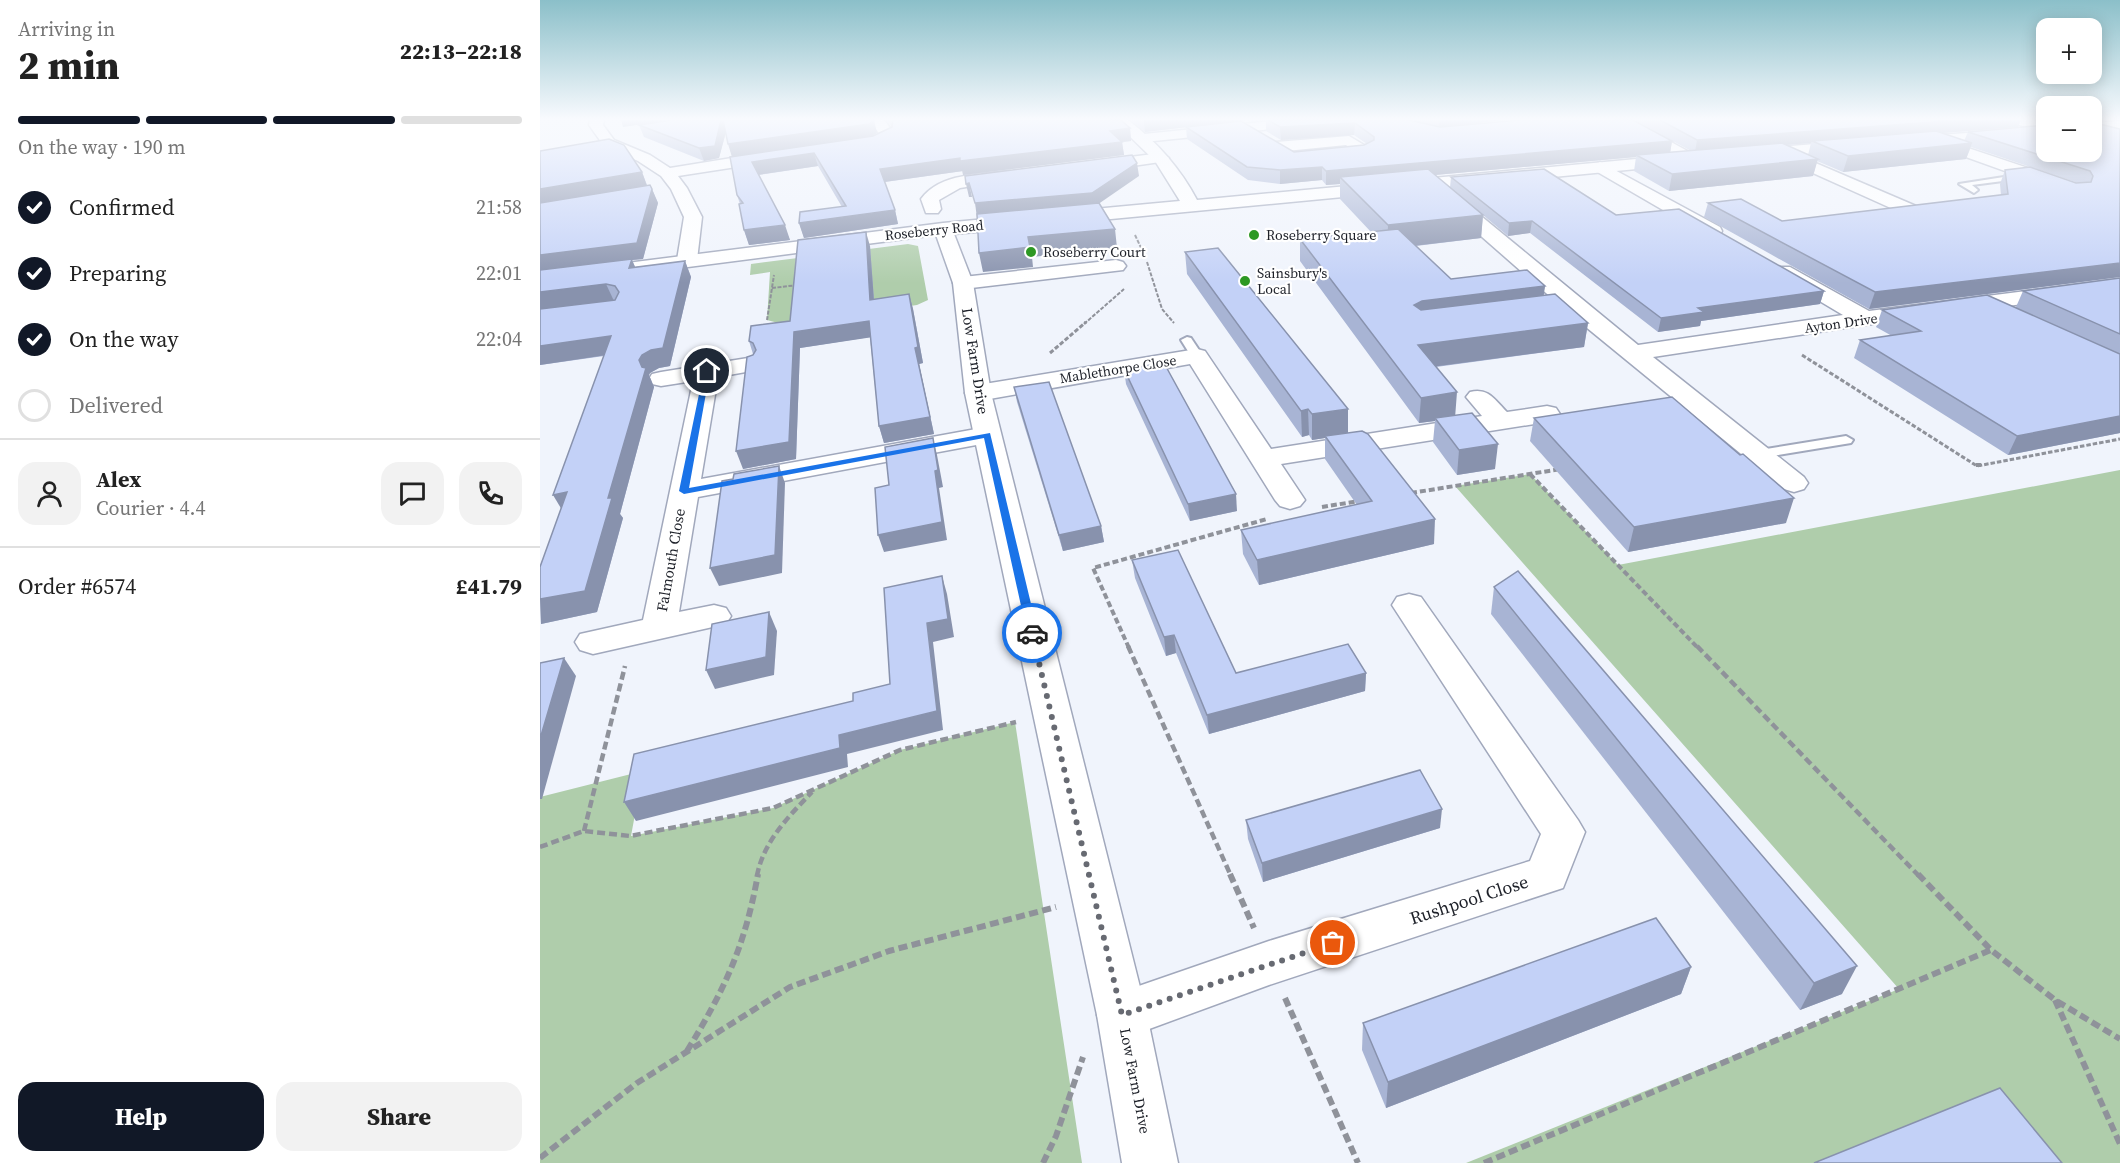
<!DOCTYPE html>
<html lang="en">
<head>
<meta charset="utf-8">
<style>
  :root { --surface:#fff; --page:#f2f2f2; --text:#222; --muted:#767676; --line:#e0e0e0; --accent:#111827 }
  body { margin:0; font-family:"Source Serif 4",serif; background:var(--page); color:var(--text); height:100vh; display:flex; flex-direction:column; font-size:22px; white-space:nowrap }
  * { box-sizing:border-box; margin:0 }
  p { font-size:20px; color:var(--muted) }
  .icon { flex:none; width:33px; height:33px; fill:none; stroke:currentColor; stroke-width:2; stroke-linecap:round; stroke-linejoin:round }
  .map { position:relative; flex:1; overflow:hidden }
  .side { display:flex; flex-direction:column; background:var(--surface); width:540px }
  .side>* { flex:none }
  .tools { position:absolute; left:1496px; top:18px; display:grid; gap:12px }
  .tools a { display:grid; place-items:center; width:66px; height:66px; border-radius:12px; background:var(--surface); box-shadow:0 3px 15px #0003; font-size:30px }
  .pin { position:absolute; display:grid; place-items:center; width:51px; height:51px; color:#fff; margin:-26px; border:3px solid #fff; border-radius:50%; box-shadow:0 2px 6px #0007 }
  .courier { position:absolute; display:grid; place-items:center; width:60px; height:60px; margin:-30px; border:4px solid #1a73e8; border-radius:50%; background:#fff; color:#222; box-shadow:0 2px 8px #0007 }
  .overview em { font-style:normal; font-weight:800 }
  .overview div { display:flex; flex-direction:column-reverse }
  .overview { display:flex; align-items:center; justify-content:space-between; height:102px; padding:0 18px }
  h1 { font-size:39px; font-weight:800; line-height:45px }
  .bar { display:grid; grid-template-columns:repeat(4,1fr); gap:9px 6px; align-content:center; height:72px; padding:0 18px }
  .bar i { height:8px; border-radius:4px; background:var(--line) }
  .bar .selected { background:var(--accent) }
  .bar p { grid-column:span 4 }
  .line { display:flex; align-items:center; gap:15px; padding:0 18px; border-top:2px solid var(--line) }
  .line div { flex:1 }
  .round { display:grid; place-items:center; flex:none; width:63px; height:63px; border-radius:18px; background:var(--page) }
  ol { padding:0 18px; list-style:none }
  li { display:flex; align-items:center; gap:18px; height:66px }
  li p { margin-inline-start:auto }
  li .icon { padding:6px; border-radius:50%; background:var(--accent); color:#fff; stroke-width:4 }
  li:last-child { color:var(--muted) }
  li i { width:33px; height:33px; border:3px solid var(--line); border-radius:50% }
  .cta { display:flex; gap:12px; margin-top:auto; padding:12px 18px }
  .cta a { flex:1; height:69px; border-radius:18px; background:var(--accent); color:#fff; font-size:24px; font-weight:800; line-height:69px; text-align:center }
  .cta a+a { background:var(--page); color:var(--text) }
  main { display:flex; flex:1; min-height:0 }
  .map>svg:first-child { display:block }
</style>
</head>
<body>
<main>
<section class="side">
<div class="overview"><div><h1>2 min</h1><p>Arriving in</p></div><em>22:13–22:18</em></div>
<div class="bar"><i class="selected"></i><i class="selected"></i><i class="selected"></i><i></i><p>On the way · 190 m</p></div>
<ol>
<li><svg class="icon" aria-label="check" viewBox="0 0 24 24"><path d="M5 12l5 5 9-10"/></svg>Confirmed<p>21:58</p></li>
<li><svg class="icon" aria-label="check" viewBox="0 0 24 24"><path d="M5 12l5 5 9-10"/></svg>Preparing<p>22:01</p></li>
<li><svg class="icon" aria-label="check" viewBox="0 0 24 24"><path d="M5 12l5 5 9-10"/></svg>On the way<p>22:04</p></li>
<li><i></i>Delivered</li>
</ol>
<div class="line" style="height:108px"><a class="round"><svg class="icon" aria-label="person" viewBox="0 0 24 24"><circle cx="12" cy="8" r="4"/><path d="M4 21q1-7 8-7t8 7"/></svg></a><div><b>Alex</b><p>Courier · 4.4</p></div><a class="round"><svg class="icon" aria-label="chat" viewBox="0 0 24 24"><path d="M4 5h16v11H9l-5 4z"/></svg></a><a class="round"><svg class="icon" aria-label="phone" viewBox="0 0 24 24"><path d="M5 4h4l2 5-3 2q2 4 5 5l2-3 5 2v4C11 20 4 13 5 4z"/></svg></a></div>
<div class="line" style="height:78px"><div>Order #6574</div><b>£41.79</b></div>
<div class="cta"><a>Help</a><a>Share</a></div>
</section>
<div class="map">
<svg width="1580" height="1163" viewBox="0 0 1580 1163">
  <rect width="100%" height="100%" fill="#f0f4fc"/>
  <g fill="#afcdab">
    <polygon points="368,244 378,246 388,300 377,305 242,324 227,320 230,272 210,275 211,264"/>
    <polygon points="1580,470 1580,1163 926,1163 1359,989 915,486 990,474 1078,565"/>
    <polygon points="475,722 542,1163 0,1163 0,797 103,771 91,836 233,808 360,750"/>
  </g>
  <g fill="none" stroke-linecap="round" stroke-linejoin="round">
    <g stroke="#a1a8bc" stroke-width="4">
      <g id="service">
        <polygon points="1483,174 1486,174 1486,178 1432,185 1438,190 1434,193 1419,184"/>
        <polygon points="647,337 651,338 663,356 661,359 653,359 651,356 641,340"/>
        <polygon points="1306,436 1313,440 1311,443 1220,458 1213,454 1220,450"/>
      </g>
    </g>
    <g stroke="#a1a8bc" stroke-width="3">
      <g id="minor">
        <polygon points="50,120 64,120 63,125 74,140 110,155 130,168 235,151 243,156 235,161 138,176 147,188 162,217 157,260 154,264 140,264 137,260 144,217 131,189 121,176 98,161 64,146 49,125"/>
        <polygon points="330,120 344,120 354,133 352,140 336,146 305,148 302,145 305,142 340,135"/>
        <polygon points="742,120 779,121 772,125 604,142 597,138 604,134"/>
        <polygon points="1074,120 1091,120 1162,159 1154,164 1148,162"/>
        <polygon points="1471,120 1492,120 1506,124 1506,133 1473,123"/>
        <polygon points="809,136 829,148 832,151 829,154 789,160 784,158 781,155 784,152 810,148 806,145 736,152 728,147 736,142"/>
        <polygon points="1392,136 1524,180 1526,184 1518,189 1512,188 1387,143 1385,140"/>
        <polygon points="1238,147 1376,206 1379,210 1376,214 1364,214 1233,155 1230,152 1233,149"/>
        <polygon points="621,153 629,158 627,161 551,172 543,167 551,162"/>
        <polygon points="1060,162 1180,227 1182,231 1180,235 1166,235 1054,170 1052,167"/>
        <path d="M470,171l8,5 -2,3 -56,9 -21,12 2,9 -3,4h-12l-5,-14c19,-26 60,-25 89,-28z"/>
        <polygon points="907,192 913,193 1098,345 1303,315 1236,275 1233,271 1236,267 1250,267 1329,311 1580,279 1580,291 1325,325 1113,357 1264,477 1268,483 1264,489 1254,492 1244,489 1030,314 901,201 898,197 901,193"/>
        <polygon points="576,260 583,262 586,266 583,270 423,289 416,287 413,283 416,279 423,277"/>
        <path d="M657,349l8,2 66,98 211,-33 -16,-19 4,-5c18,-5 25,8 37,20l40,-6 9,2 4,6 -4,6 -9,2 -266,42 24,36 -5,6 -10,3 -10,-3 -5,-6 -85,-136 -212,37 -9,-3 -4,-5 4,-5 9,-3z"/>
        <polygon points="208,358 217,360 220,365 217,370 178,377 161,479 447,427 457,429 460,435 457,441 447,443 158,497 139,612 174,605 186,608 191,616 186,624 53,654 40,650 35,642 40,634 103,620 153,381 121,386 112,384 109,379 112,374 121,372"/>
        <polygon points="869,594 881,597 1038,820 1045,832 1023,888 729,985 582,1039 564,1032 557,1015 564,998 729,941 990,861 1001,834 852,605 857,597"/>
      </g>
    </g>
    <g stroke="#a1a8bc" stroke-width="3">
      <g id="tertiary">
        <path d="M573,120h15c29,22 52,48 69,80l482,-45 8,5 -8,5 -725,69 19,49 18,110 156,622 31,148h-56l-25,-148 -132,-622 -12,-110 -17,-48 -396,51v-12l403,-51 237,-22 -25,-40z"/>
        <polygon points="1580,121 1580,129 1551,131 1551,123"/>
        <polygon points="1506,127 1506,135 1373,145 1366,141 1373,137"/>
        <polygon points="1313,141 1321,146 1318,149 1215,159 1207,154 1215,149"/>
      </g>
    </g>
    <g stroke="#8f929a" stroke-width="2" stroke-dasharray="4 1.5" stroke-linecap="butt">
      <polyline points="595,235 603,252"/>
      <polyline points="607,262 622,309 634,323"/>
      <polyline points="232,288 258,285"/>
      <polyline points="227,320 234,275"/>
      <polyline points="544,324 584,289"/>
    </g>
    <g stroke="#8f929a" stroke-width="3" stroke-dasharray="4.5 2" stroke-linecap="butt">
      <polyline points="510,353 546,322"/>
      <polyline points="1262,355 1437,466 1580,439"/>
    </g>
    <g stroke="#8f929a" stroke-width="4" stroke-dasharray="6 3" stroke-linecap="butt">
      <polyline points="1436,465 1441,465"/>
      <polyline points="990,474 1158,648"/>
      <polyline points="871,493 1021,469"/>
      <polyline points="782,507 819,501"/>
      <polyline points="589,648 553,568 727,519"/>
    </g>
    <g stroke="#8f929a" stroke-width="4.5" stroke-dasharray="8 4" stroke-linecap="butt">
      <polyline points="588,646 691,876"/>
      <polyline points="1157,646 1379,876"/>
      <polyline points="44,831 85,666"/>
      <polyline points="0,847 44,831 90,836 233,808 360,750 476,722"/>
      <path d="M217,876c6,-34 32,-60 55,-84"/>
    </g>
    <g stroke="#8f929a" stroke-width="6" stroke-dasharray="9 4.5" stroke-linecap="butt">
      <polyline points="690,874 714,928"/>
      <polyline points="1378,874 1451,950 1515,1000 1580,1039"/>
      <polyline points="745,998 818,1163"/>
      <polyline points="1515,1000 1580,1144"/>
      <path d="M147,1051c38,-62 58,-105 71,-177"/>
      <polyline points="0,1158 97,1083 250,987 349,951 516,907"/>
      <polyline points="503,1163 516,1136 543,1057"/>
      <polyline points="944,1163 1451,950"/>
    </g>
    <use href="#service" fill="#fff" fill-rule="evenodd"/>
    <use href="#minor" fill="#fff" fill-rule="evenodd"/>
    <use href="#tertiary" fill="#fff" fill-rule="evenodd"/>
  </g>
  <g fill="#a8b4d4" fill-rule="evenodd">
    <polygon points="347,120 581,120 590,128 591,141 582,142 584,155 423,175 423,171 345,182 355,210 358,224 264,238 259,223 302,207 278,166 219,175 250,240 209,245 204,230 200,204 197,195 192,156 186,132 179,158 164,161 104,137 99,125 337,133 332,136 352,127"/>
    <polygon points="591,120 707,120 605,132"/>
    <path d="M726,120h143l29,7 -27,-7h94l-66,7 233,14 -2,11 21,-1 -56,-31h386l-3,7 -76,6 22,8 4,-9 78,-7 45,-5h14h-10l25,157 -251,32 -165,-92 4,-14 74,18 219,-26 -1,-11 5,-14 73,13 -107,-36 -5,12 -123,13 -26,-11 -4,15 -144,15 -35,-20 2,-14 -201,18 15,13 1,-11 165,38 208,76 -4,13 -119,17 -1,5 -42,6 -128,-99 -22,3 -25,-21 -2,23 -65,8 35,33 94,7 -2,10 45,27 -4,24 -148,20 19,48 40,54 -38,6 -24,-33 2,-21 -16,2 -119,-162v-22l71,-7 -31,-33v-15l-14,1 -4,-5 -42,4 -32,-4 -61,-41 -1,-12 108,25 70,-7 3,-1 -13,-9 -73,5 -15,-9zM1271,143l-3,12 -22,-10z"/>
    <polygon points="102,172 107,185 112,189 118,203 103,259 92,260 95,267 145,261 151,277 130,366 119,368 110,373 109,375 114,387 80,514 83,518 57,612 1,624 0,567 21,509 64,356 0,365"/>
    <polygon points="330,246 334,299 369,294 373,309 383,363 379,364 394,434 344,443 339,426 330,337 260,348 256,459 203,469 213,354 209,341 250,321"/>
    <polygon points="645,252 808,433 894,544 719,585 703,554 701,530 817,505 785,459 785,438 772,440 769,435 762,437 647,274"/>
    <polygon points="1580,278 1580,433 1468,455 1314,358 1320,340 1352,336 1336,327 1342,310 1476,307 1483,291"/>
    <polygon points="584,369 697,511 650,521 586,384"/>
    <polygon points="474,387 561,526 564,542 523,551 477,402"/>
    <polygon points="994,418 1246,523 1088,552 990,441"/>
    <polygon points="592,560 696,673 826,673 825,691 669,734 636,653 626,656 595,578"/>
    <polygon points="954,587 1302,994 1260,1010 951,614"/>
    <polygon points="706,820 900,828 723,882 708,839"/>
    <polygon points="1151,967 1141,994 846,1108 822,1050 823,1023"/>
  </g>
  <g fill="#8892ad">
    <polygon points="81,120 131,120 83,127"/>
    <polygon points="181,120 184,120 187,128 179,158 164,161 159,148"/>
    <polygon points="334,120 337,133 332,136 192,157 188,144"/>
    <polygon points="604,120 707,120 605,132"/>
    <polygon points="900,120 965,120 899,127"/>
    <polygon points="1419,120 1481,120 1478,127 1276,143 1272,141 1271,143 1155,152 1157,140"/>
    <polygon points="815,123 814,135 741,140 740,127"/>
    <polygon points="590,128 591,141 572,143 570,131"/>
    <polygon points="1132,141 1130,154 1096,155 1096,157 806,183 800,177 800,184 786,185 786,171"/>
    <polygon points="582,142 584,155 423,175 420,161"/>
    <polygon points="1432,143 1426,159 1303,172 1308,156"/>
    <polygon points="274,153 278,166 217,175 212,162"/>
    <polygon points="420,158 423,171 344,182 340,169"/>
    <polygon points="1278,159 1273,176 1129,191 1132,174"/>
    <polygon points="597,163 599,176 554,207 437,218 435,203"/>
    <polygon points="782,167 782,180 740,184 740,170"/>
    <polygon points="102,172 107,186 0,205 0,189"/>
    <polygon points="429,183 432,197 429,197 426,184"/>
    <polygon points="112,189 118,203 103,259 92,260 99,276 0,272 0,255"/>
    <polygon points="355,210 358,224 264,238 259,223"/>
    <polygon points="943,215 941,238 847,249 848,225"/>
    <polygon points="992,221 990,233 968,236 969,223"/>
    <polygon points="245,225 250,240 209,245 204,230"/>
    <polygon points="575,229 577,248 492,257 493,267 443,272 439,253 488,237"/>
    <polygon points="326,232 330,246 335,315 330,300"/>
    <polygon points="145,261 151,277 130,366 119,368 110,373 109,375 114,387 80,514 83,518 57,612 1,624 0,599 68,498 99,360"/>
    <polygon points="1580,263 1580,277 1329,309 1335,292"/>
    <polygon points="66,284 74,301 0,310 0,292"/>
    <polygon points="1005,286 1002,308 881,324 874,305 882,301"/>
    <polygon points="1284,291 1280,304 1161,321 1160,326 1118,332 1121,318 1158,308"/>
    <polygon points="369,294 373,309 383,363 379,364 394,434 344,443 339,426 375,348"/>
    <polygon points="329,321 333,337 260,348 256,459 203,469 196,451 254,332"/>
    <polygon points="1048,323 1044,347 876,369 878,345"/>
    <polygon points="71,336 80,353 0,365 0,346"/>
    <polygon points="917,392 915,418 895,418 895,421 879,423 881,398"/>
    <polygon points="768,409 769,435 762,437 761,411"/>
    <polygon points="808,409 808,435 785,436 785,438 772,440 772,414"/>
    <polygon points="1580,416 1580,433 1468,455 1477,436"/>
    <polygon points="393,438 397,455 403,487 399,488 407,540 344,552 338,535 395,471"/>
    <polygon points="958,444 955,469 917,475 919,450"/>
    <polygon points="239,466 245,483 242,573 179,586 170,568"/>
    <polygon points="27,492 25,515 13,495"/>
    <polygon points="696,494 697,511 650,521 648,504"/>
    <polygon points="1254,498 1246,523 1088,552 1094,527"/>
    <polygon points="895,519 894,544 719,585 717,560"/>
    <polygon points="561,526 564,542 523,551 519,535"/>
    <polygon points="402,576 407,594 414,637 393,642 403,730 307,754 308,767 96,821 84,802 299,735 397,711 387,623"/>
    <polygon points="229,612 237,631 234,675 175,689 166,670"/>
    <polygon points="634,635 636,653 626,656 624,637"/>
    <polygon points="24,658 36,676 2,799 0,799 0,739"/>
    <polygon points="826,673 825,691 669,734 667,715"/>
    <polygon points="902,809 900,828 723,882 722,863"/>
    <polygon points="1317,966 1302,994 1260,1010 1274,983"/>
    <polygon points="1151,967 1141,994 846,1108 848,1082"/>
  </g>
  <g fill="#c3d1f7" stroke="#8892ad" stroke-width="1.5">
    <polygon points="132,120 181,120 175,146 159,148 99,125"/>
    <polygon points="183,120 334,120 329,124 188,144"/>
    <polygon points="353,120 581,120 590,128 570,131 582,142 420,161 420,158 340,169 355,210 259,223 260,212 306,206 274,153 212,162 245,225 204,230 199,204 203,203 197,195 190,157 333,136 352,127"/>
    <polygon points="728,120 869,120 900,127 980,120 1093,120 1132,141 786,171 782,167 740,170 707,167 646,127 701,121 754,152 824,145 834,140 834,137 815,123 740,127"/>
    <polygon points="1120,120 1419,120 1157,140"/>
    <polygon points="1551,120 1555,120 1556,123 1580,129 1580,263 1335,292 1168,203 1201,199 1242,221 1468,194 1465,170 1490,167 1536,183 1551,182 1553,176 1550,171 1428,132 1506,125 1506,152 1551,152"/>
    <polygon points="1396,131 1432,143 1308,156 1272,141"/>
    <polygon points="69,139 84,145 102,172 0,189 0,151"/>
    <polygon points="1242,143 1278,159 1132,174 1096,155"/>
    <polygon points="592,155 597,163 552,193 435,203 429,183 426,184 425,176"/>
    <polygon points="888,169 943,215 848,225 800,177"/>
    <polygon points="1004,169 1076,215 1139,209 1284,291 1158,308 1164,312 1121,318 992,221 969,223 911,177"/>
    <polygon points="110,185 112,189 97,243 0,255 0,203"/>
    <polygon points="559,203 575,229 488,237 490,247 439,253 437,214"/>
    <polygon points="858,229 911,279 987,270 1005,286 882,301 874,305 881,310 1015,294 1048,323 878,345 917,392 881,398 760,239"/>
    <polygon points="326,232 330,300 369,294 378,347 375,348 390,417 339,426 329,321 254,332 249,442 196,451 207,357 213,355 216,350 213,343 209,341 211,326 250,321 258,240"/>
    <polygon points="678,248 808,409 772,414 768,409 761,411 645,252"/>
    <polygon points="92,259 89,268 145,261 123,348 111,350 102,355 99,360 102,367 106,368 68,498 72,498 45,591 0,599 0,567 27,492 13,495 71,336 0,346 0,309 75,300 79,292 75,286 66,284 0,292 0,270"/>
    <polygon points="1580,278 1580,334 1483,291"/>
    <polygon points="1447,295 1580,354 1580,416 1477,436 1320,340 1381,331 1342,310"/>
    <polygon points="624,363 696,494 648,504 584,369"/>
    <polygon points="509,382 561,526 519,535 474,387"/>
    <polygon points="1132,397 1200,455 1203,454 1254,498 1094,527 994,418"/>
    <polygon points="932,413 958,444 919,450 895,418"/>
    <polygon points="822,431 828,434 895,519 717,560 701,530 832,501 785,436"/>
    <polygon points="393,438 398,470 395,471 402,522 338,535 335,488 349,485 345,447"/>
    <polygon points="239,466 235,555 170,568 182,481 193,479 194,474"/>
    <polygon points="638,550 696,673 808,644 826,673 667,715 634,635 624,637 592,560"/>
    <polygon points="978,571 1317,966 1274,983 954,587"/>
    <polygon points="402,576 408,619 387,623 397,711 299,735 300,748 84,802 94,754 313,701 313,693 350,684 344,588"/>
    <polygon points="229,612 226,657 166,670 172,624"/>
    <polygon points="24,658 0,739 0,663"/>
    <polygon points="880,770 902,809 722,863 706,820"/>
    <polygon points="1116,918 1151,967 848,1082 823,1023"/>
    <polygon points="1460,1088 1522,1163 1274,1163"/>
  </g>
  <linearGradient id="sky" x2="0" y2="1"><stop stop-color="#8bbfc9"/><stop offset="0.42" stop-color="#f8fafe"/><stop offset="1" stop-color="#f8fafe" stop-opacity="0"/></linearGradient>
  <rect width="1580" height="283" fill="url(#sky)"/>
  <polygon fill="#1a73e8" points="164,370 170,371 149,488 450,433 498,633 496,635 489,635 487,633 444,438 144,494 139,491"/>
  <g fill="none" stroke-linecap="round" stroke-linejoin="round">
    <polyline stroke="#676a72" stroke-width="6" stroke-dasharray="0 10.8" points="492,633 582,1015 793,943"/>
  </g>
  <g fill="#2d9823" stroke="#fff" stroke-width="2">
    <circle cx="714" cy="235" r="6"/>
    <circle cx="491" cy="252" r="6"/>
    <circle cx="705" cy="281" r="6"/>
  </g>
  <g text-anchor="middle" stroke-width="4.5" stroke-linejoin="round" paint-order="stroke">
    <g font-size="14" fill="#1d2028" stroke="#fff">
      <text transform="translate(394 230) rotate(-6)" y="5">Roseberry Road</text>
      <text transform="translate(1301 323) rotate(-8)" y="5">Ayton Drive</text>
      <text transform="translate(578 369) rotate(-9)" y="5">Mablethorpe Close</text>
    </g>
    <g font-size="14" fill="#1d2028" stroke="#fff" text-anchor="start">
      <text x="726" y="240">Roseberry Square</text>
      <text x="503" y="257">Roseberry Court</text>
      <text x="717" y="278">Sainsbury's<tspan x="717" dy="16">Local</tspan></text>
    </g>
    <g font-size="15" fill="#1d2028" stroke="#fff">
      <text transform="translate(435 361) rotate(81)" y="5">Low Farm Drive</text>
      <text transform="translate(131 560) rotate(-80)" y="5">Falmouth Close</text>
      <text transform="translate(595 1081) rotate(79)" y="5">Low Farm Drive</text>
    </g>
    <g font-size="18" fill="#1d2028" stroke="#fff">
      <text transform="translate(929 900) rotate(-18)" y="6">Rushpool Close</text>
    </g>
  </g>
</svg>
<div class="tools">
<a>+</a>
<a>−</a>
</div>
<div class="pin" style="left:793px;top:943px;background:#ea580c"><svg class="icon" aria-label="bag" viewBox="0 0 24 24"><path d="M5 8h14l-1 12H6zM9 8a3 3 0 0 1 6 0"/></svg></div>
<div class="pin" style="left:167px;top:371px;background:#1f2937"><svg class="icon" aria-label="home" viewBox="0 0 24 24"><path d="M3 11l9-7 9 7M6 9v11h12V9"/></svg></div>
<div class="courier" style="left:492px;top:633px"><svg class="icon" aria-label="car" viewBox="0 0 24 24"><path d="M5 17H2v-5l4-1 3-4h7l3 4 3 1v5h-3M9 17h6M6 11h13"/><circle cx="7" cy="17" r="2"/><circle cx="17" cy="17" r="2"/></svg></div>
</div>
</main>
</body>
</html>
